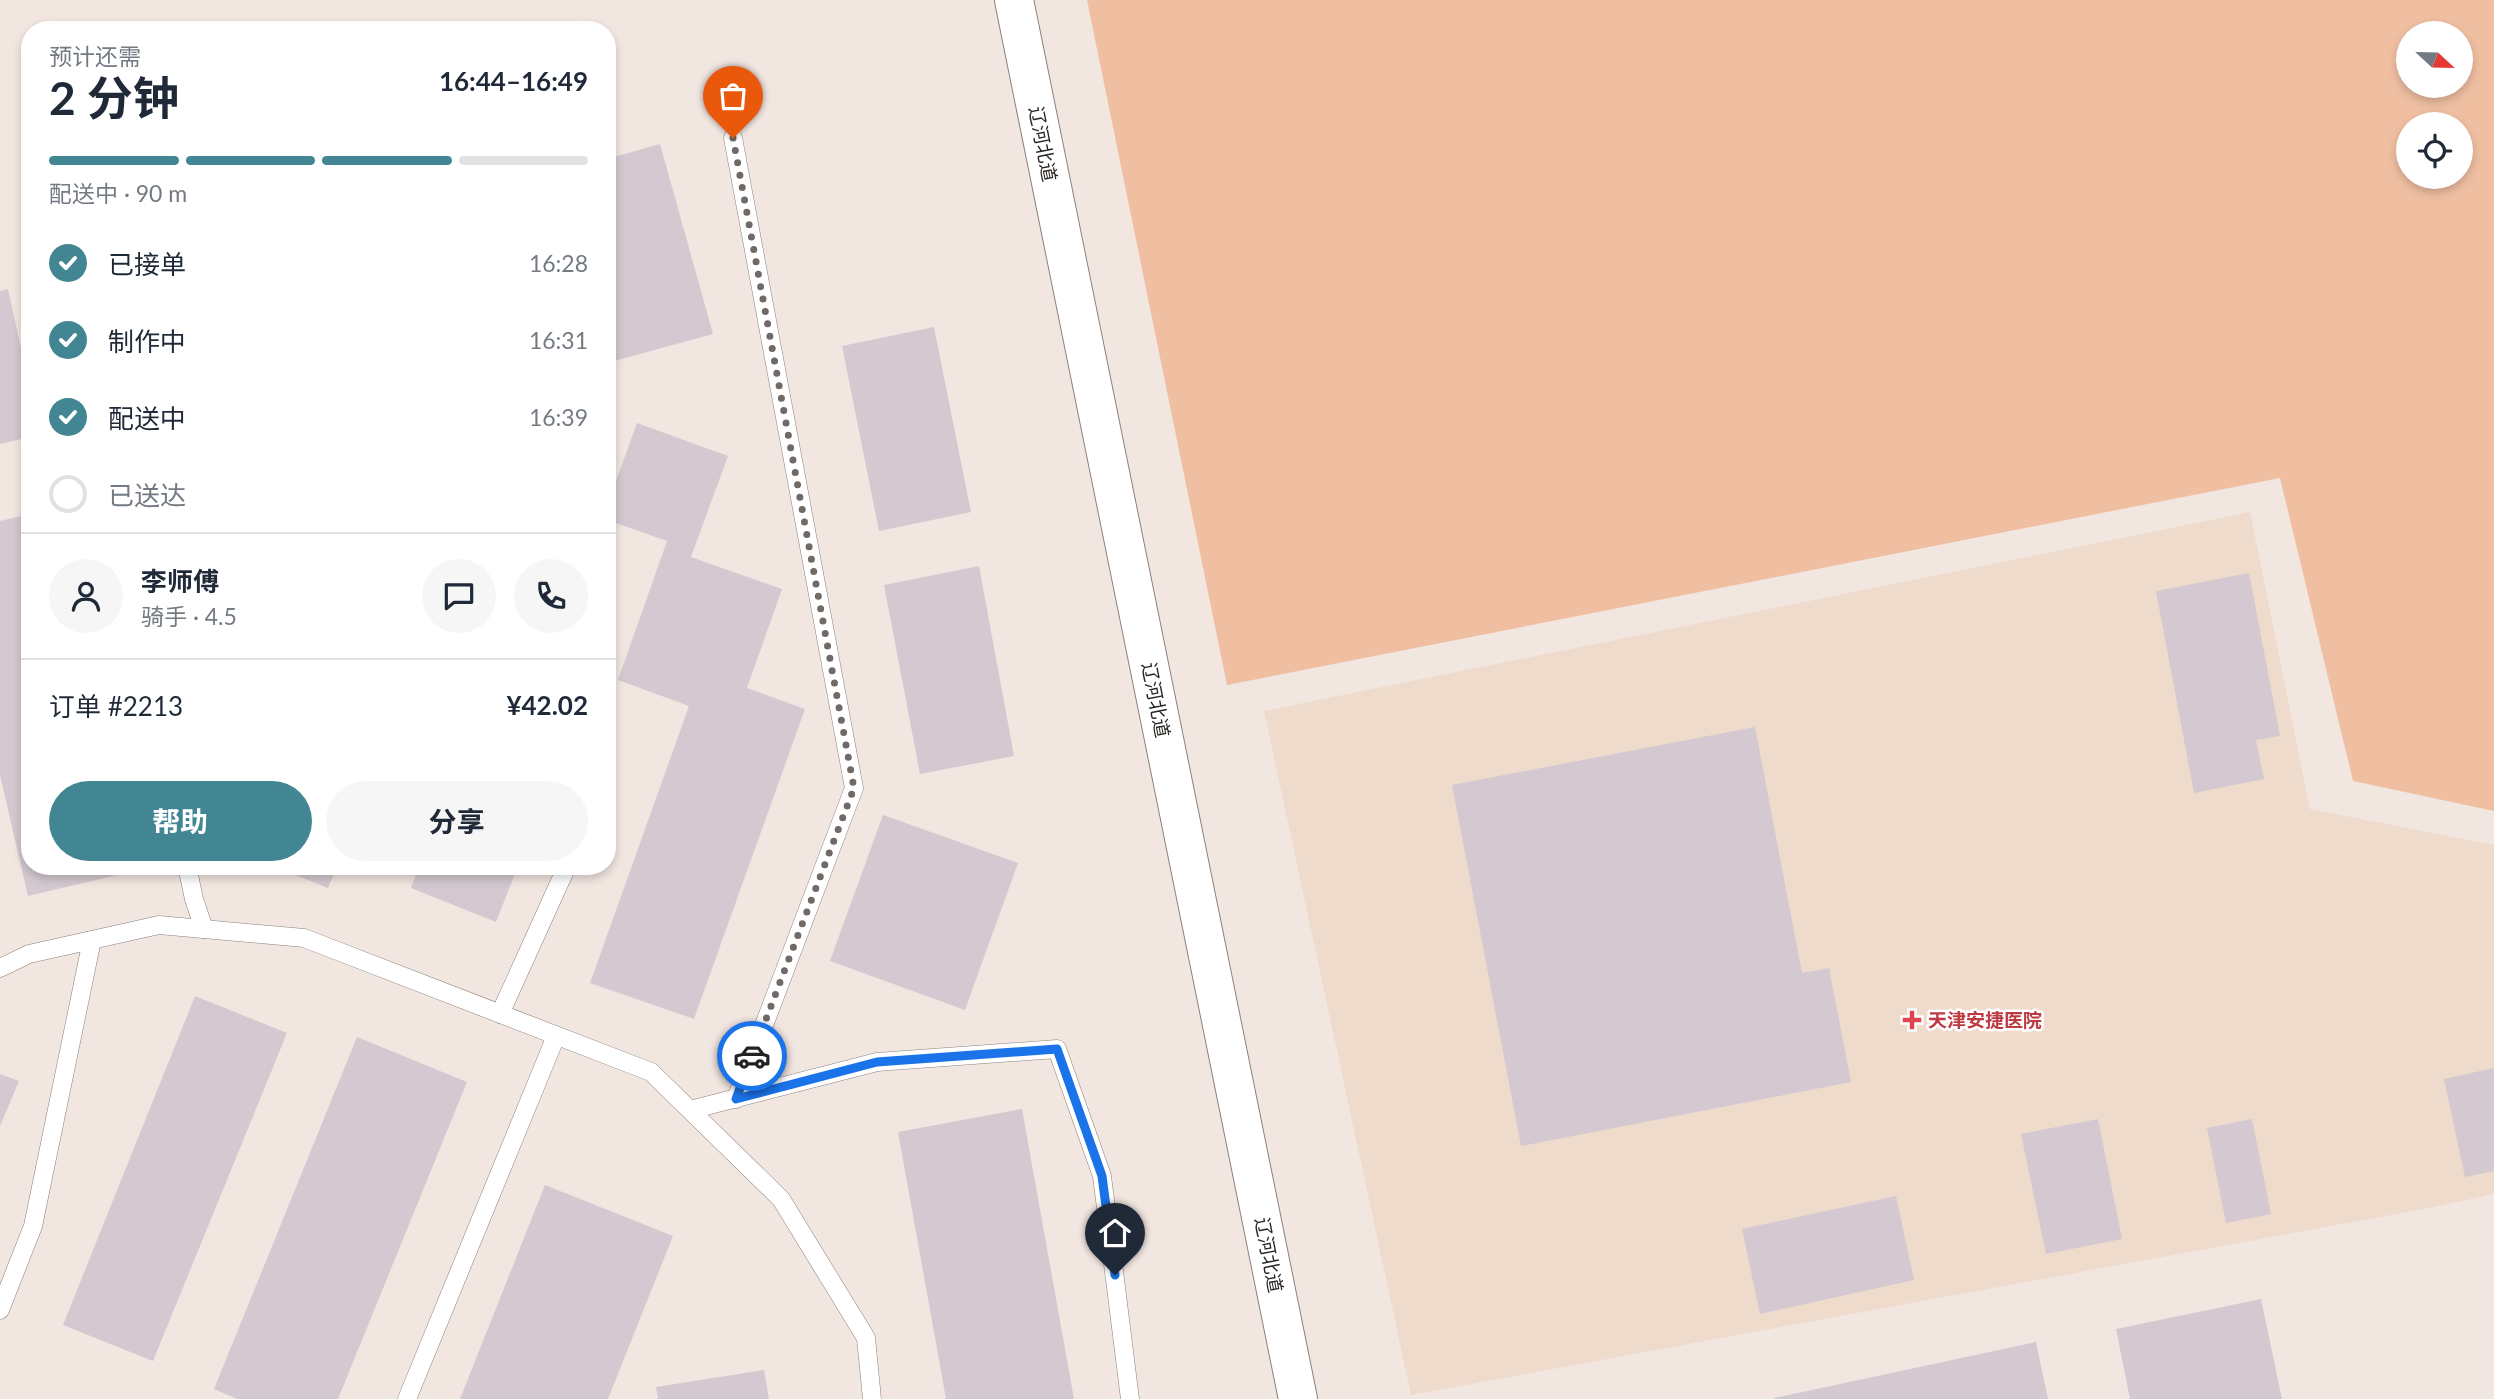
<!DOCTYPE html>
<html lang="zh">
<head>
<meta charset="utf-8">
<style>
  :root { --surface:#fff; --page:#f6f6f7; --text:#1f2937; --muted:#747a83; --line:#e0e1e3; --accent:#418692 }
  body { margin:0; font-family:Lato,"Noto Sans SC",sans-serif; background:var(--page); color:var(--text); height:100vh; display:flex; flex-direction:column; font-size:26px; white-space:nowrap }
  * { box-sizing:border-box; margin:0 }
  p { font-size:23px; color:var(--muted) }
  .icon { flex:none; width:38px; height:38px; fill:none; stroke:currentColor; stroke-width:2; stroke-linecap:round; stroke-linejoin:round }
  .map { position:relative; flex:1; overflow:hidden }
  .details { position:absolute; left:21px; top:21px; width:595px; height:854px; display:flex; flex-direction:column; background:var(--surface); border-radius:28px; box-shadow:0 4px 10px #0003 }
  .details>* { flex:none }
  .needle { width:46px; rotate:112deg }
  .tools { position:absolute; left:2396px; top:21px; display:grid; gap:14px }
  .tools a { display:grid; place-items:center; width:77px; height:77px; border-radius:50%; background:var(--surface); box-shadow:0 4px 10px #0003; font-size:35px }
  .pin { position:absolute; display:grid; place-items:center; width:60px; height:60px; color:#fff; margin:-72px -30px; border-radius:50% 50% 50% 0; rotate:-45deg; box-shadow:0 0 7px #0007 }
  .pin .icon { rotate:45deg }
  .courier { position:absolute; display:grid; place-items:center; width:70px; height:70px; margin:-35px; border:5px solid #1a73e8; border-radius:50%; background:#fff; color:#222; box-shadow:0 2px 9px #0007 }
  .overview em { font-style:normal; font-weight:700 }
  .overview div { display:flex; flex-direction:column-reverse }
  .overview { display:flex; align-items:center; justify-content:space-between; height:119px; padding:0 28px }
  h1 { font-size:46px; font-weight:700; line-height:52px }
  .bar { display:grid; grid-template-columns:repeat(4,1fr); gap:10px 7px; align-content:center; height:84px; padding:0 28px }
  .bar i { height:9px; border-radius:5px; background:var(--line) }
  .bar .current { background:var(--accent) }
  .bar p { grid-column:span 4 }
  .line { display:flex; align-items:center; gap:18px; padding:0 28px; border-top:2px solid var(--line) }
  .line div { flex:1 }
  .round { display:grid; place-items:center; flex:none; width:74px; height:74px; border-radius:37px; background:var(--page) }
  ol { padding:0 28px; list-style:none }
  li { display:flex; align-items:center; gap:21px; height:77px }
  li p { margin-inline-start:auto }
  li .icon { padding:7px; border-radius:50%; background:var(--accent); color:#fff; stroke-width:4 }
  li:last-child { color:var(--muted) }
  li i { width:38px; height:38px; border:4px solid var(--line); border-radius:50% }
  .primary-button { display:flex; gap:14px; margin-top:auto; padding:14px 28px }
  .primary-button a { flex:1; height:80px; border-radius:42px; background:var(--accent); color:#fff; font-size:28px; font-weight:700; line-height:80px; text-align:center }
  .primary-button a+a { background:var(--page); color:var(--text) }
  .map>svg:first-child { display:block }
</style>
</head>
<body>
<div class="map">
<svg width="2494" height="1399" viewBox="0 0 2494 1399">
  <rect width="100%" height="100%" fill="#f2e6e0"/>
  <polygon fill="#efdbcc" points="2250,512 2310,809 2494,845 2494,1194 2429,1208 1411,1395 1264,711"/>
  <path fill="#f0bfa2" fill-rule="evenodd" d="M1087,0h1407v811l-141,-30 -73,-303 -1053,207zM2408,33h52v53h-52zM2408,124h52v53h-52z"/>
  <g fill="#d4c9d0">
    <polygon points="660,144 713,334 607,363 607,159"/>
    <polygon points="8,289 30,389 30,437 0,444 0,291"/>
    <polygon points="934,327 971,512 879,531 842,346"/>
    <polygon points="637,423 728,456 691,557 782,589 747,688 805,709 694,1019 590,983 689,706 618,680 667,541 607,520 607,506"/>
    <polygon points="30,514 30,866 115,866 117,875 28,896 0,775 0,521"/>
    <polygon points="979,566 1014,756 920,774 884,585"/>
    <polygon points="2249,573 2280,736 2256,740 2264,779 2194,793 2156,591"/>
    <polygon points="1755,727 1802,973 1829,968 1851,1082 1521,1146 1452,785"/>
    <polygon points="883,815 1018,863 965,1010 830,961"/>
    <polygon points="273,866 337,866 328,888"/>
    <polygon points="419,866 518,866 496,922 411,888"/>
    <polygon points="195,996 287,1033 153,1361 63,1325"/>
    <polygon points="357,1037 467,1082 338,1399 237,1399 214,1389"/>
    <polygon points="2494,1068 2494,1171 2465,1177 2444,1079"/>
    <polygon points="0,1074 19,1081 0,1126"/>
    <polygon points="1022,1109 1074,1399 946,1399 898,1132"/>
    <polygon points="2098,1119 2122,1239 2046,1254 2021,1134"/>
    <polygon points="2252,1119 2271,1214 2226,1223 2207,1128"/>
    <polygon points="545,1185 673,1236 608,1399 460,1399"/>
    <polygon points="1896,1196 1914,1280 1760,1314 1742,1229"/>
    <polygon points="2261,1299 2282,1399 2130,1399 2116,1329"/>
    <polygon points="2036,1342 2048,1399 1774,1399 1774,1398"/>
    <polygon points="764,1370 769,1399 658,1399 656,1387"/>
  </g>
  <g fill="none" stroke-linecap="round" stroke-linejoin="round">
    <g stroke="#8c817b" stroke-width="19">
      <g id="service">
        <polyline points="733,138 854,788 736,1099"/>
        <polyline points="187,866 194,899 204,929"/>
        <polyline points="0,968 29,954 159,925 304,938 651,1072 781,1199 866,1338 872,1399"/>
        <polyline points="500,1014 567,866"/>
        <polyline points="690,1110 877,1062 1057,1049 1102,1176 1130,1399"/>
        <polyline points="0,1310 33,1226 92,940"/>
        <polyline points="407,1399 556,1036"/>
      </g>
    </g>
    <g stroke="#8c817b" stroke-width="40">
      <polyline id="tertiary" points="1014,0 1298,1399"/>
    </g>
    <use href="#service" stroke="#fff" stroke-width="18"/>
    <use href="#tertiary" stroke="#fff" stroke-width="38"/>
  </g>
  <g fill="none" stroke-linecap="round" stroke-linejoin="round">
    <polyline stroke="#706965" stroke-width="7" stroke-dasharray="0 12.6" points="733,138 854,788 752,1056"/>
    <polyline stroke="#1a73e8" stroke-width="9" points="752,1056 736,1099 877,1062 1057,1049 1102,1176 1115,1275"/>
  </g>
  <path fill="#e0444e" stroke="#fff" stroke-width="2.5" d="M1908.5 1009.5h7v7h7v7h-7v7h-7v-7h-7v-7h7z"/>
  <g text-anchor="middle" stroke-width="5" stroke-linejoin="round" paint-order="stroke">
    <g font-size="19" fill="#2a2623" stroke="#fff">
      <text transform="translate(1043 144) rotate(79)" y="7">辽河北道</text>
      <text transform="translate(1156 700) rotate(79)" y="7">辽河北道</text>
      <text transform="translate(1269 1255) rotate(79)" y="7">辽河北道</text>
    </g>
    <g font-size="19" font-weight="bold" fill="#be3a42" stroke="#fff" text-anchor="start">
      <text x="1928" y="1027">天津安捷医院</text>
    </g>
  </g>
</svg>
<div class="tools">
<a><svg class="needle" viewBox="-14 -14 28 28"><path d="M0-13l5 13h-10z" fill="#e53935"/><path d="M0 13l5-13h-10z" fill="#747a83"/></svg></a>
<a><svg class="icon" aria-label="locate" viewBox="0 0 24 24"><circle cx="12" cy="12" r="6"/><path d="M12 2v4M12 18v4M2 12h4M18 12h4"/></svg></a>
</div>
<div class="pin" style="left:733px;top:138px;background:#ea580c"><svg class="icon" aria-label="bag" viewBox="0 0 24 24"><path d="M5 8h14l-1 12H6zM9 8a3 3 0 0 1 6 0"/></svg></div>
<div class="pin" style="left:1115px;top:1275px;background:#1f2937"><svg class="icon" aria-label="home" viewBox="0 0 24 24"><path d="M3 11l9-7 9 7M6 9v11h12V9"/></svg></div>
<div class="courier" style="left:752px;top:1056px"><svg class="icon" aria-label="car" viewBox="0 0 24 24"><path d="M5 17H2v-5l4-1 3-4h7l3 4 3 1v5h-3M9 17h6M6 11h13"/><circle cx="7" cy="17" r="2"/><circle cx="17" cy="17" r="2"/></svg></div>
<section class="details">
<div class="overview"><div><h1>2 分钟</h1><p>预计还需</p></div><em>16:44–16:49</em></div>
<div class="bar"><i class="current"></i><i class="current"></i><i class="current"></i><i></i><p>配送中 · 90 m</p></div>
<ol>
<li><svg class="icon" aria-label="check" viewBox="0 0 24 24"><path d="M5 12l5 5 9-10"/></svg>已接单<p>16:28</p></li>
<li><svg class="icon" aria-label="check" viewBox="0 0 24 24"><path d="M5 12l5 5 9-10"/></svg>制作中<p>16:31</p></li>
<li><svg class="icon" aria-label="check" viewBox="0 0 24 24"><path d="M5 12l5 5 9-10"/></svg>配送中<p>16:39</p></li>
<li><i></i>已送达</li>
</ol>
<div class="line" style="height:126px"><a class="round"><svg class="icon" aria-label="person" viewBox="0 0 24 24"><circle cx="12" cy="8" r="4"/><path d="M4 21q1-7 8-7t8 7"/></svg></a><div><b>李师傅</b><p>骑手 · 4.5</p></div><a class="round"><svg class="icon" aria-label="chat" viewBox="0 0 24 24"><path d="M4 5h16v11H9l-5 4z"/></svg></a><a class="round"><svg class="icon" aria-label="phone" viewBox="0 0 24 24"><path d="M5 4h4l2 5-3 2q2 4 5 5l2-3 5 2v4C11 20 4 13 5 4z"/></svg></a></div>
<div class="line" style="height:91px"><div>订单 #2213</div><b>¥42.02</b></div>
<div class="primary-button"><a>帮助</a><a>分享</a></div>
</section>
</div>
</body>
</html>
